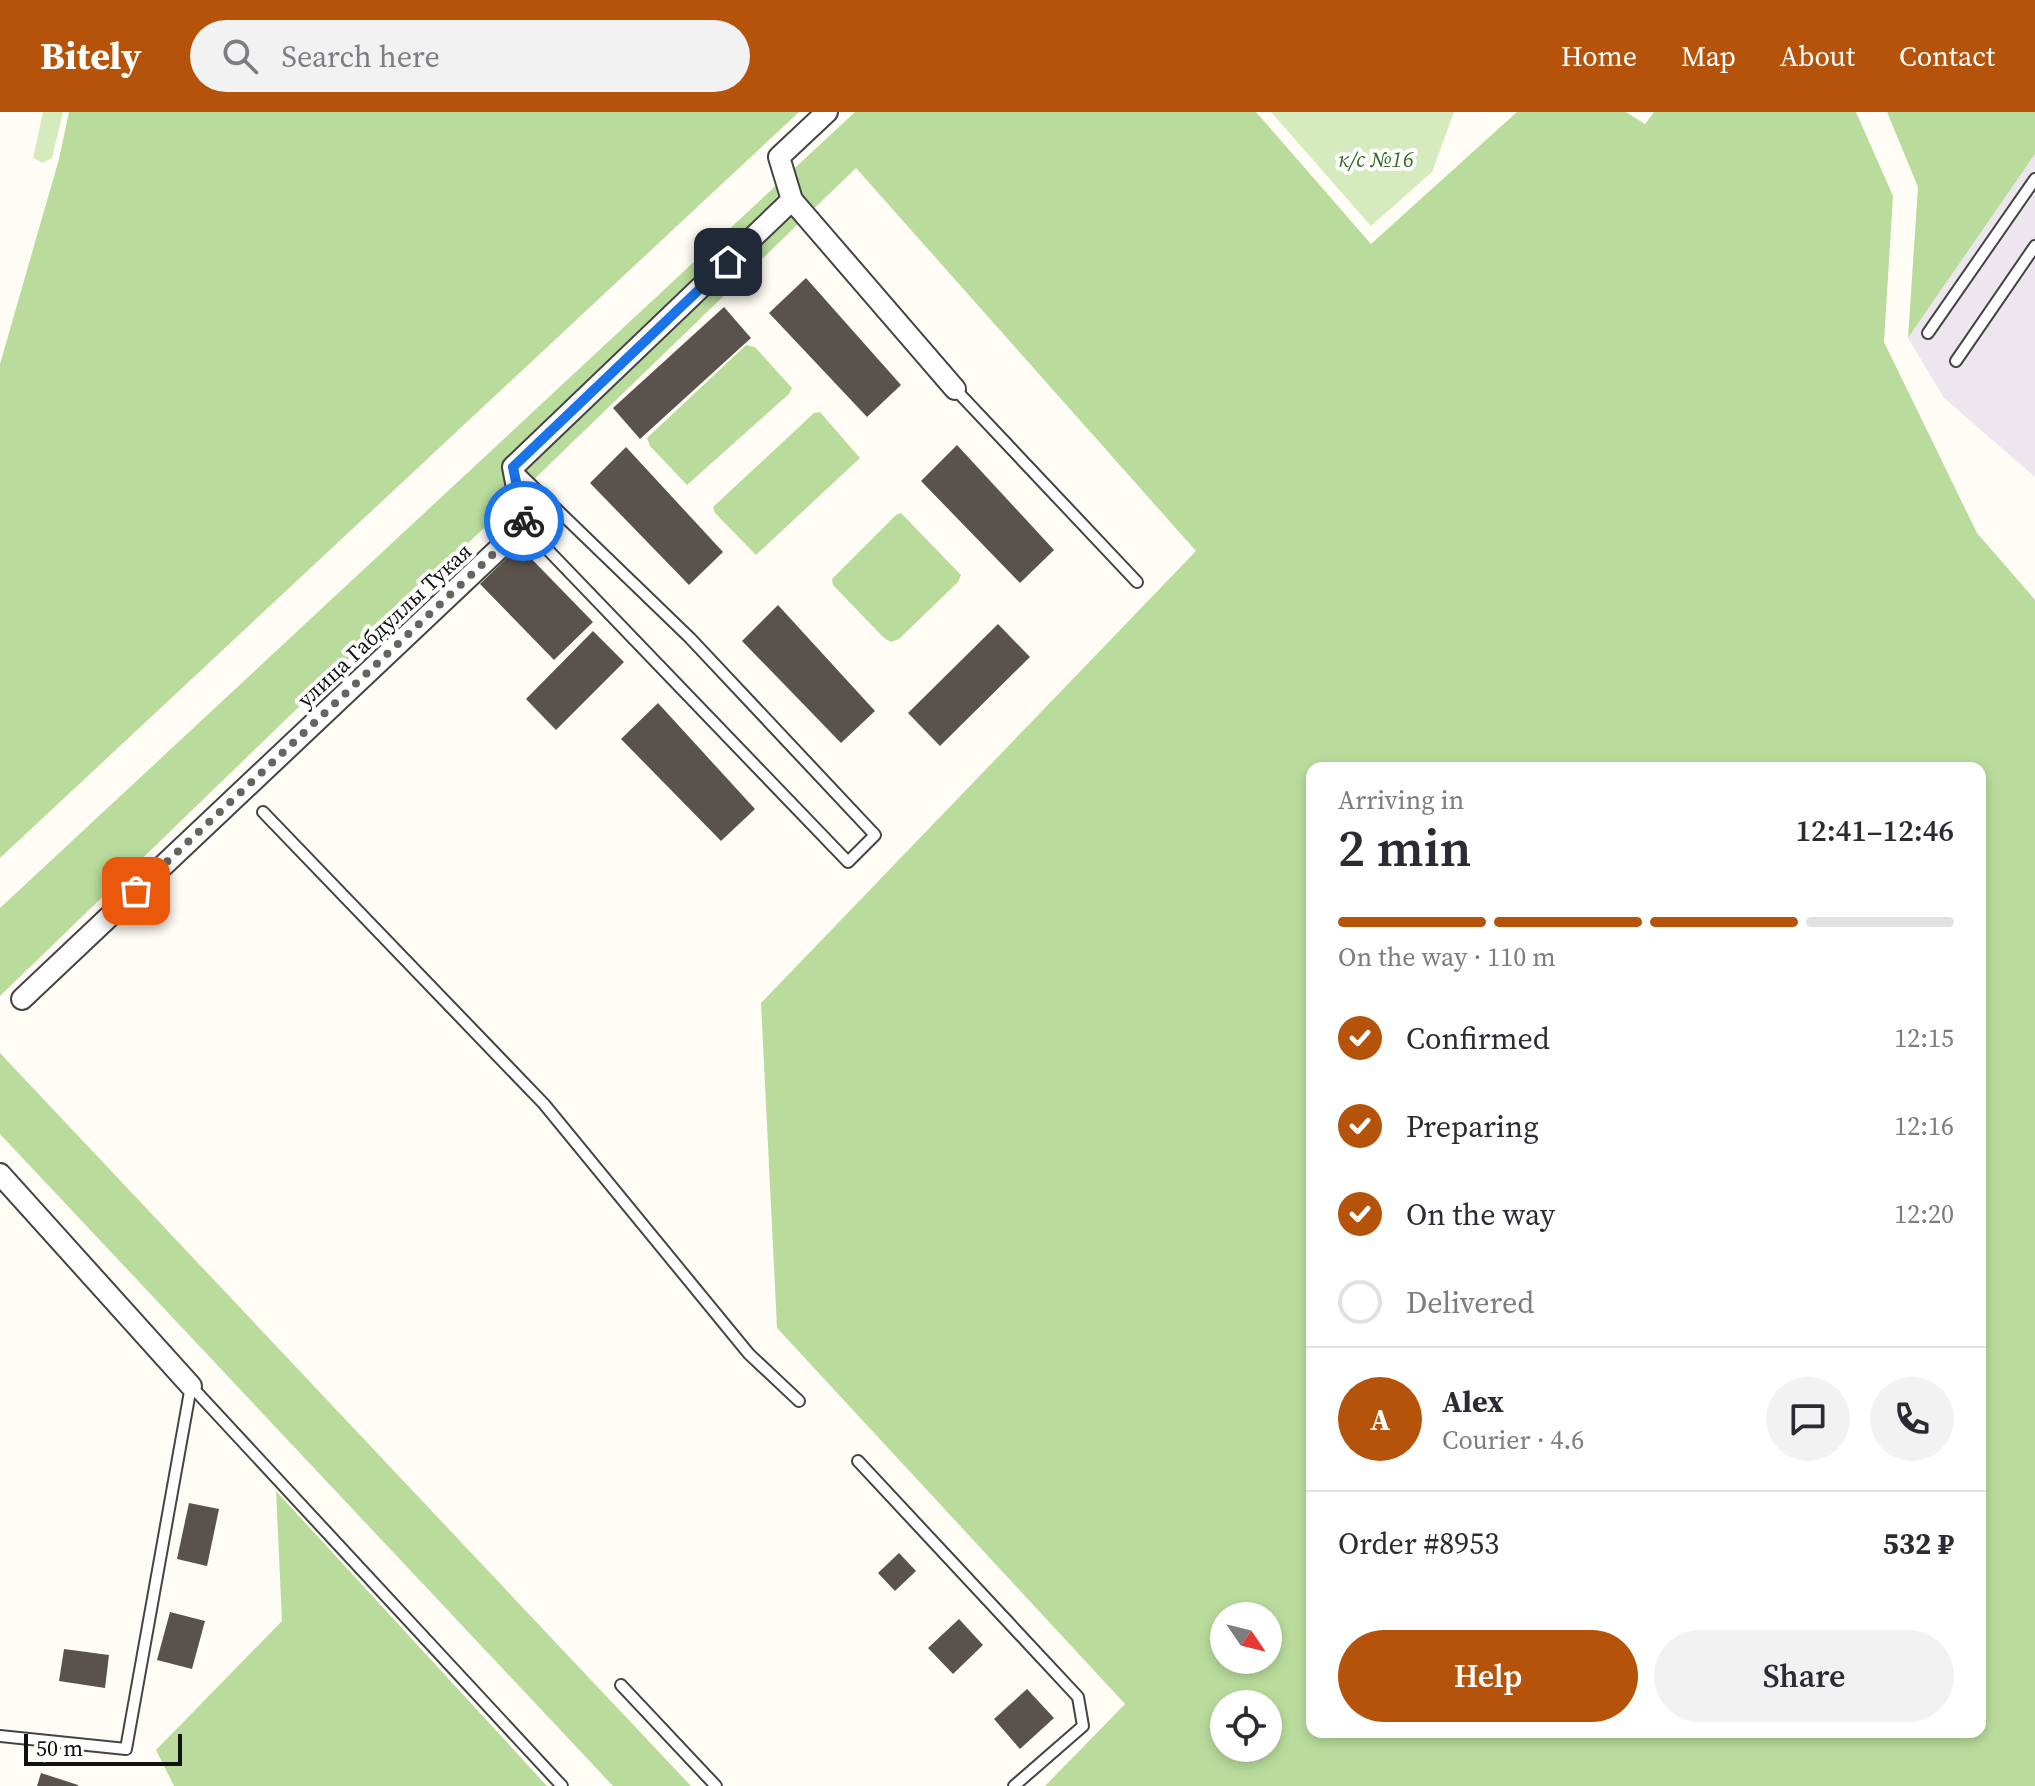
<!DOCTYPE html>
<html lang="en">
<head>
<meta charset="utf-8">
<style>
  :root { --surface:#fff; --page:#f2f2f3; --text:#2b2b33; --muted:#7c7c81; --line:#e1e1e2; --accent:#b45309 }
  body { margin:0; font-family:"Source Serif 4",serif; background:var(--page); color:var(--text); height:100vh; display:flex; flex-direction:column; font-size:30px; white-space:nowrap }
  * { box-sizing:border-box; margin:0 }
  p { font-size:26px; color:var(--muted) }
  .icon { flex:none; width:44px; height:44px; fill:none; stroke:currentColor; stroke-width:2; stroke-linecap:round; stroke-linejoin:round }
  .map { position:relative; flex:1; overflow:hidden }
  .drawer { position:absolute; left:1306px; top:650px; width:680px; height:976px; display:flex; flex-direction:column; background:var(--surface); border-radius:16px; box-shadow:0 4px 12px #0003 }
  .drawer>* { flex:none }
  .needle { width:52px; rotate:125deg }
  .tools { position:absolute; left:1210px; top:1490px; display:grid; gap:16px }
  .tools a { display:grid; place-items:center; width:72px; height:72px; border-radius:50%; background:var(--surface); box-shadow:0 4px 12px #0003; font-size:40px }
  .scale { position:absolute; left:24px; bottom:20px; width:158px; box-sizing:border-box; padding-left:8px; border:4px solid #111; border-top:0; font-size:22px; line-height:28px; white-space:nowrap; color:#111; -webkit-text-stroke:6px #fff; paint-order:stroke }
  .pin { position:absolute; display:grid; place-items:center; width:68px; height:68px; color:#fff; margin:-34px; border-radius:16px; box-shadow:0 4px 12px #0006 }
  .courier { position:absolute; display:grid; place-items:center; width:80px; height:80px; margin:-40px; border:6px solid #1a73e8; border-radius:50%; background:#fff; color:#222; box-shadow:0 2px 10px #0007 }
  .headline em { font-style:normal; font-weight:600 }
  .headline div { display:flex; flex-direction:column-reverse }
  .headline { display:flex; align-items:center; justify-content:space-between; height:136px; padding:0 32px }
  h1 { font-size:52px; font-weight:600; line-height:60px }
  .bar { display:grid; grid-template-columns:repeat(4,1fr); gap:12px 8px; align-content:center; height:96px; padding:0 32px }
  .bar i { height:10px; border-radius:6px; background:var(--line) }
  .bar .selected { background:var(--accent) }
  .bar p { grid-column:span 4 }
  .line { display:flex; align-items:center; gap:20px; padding:0 32px; border-top:2px solid var(--line) }
  .line div { flex:1 }
  .round { display:grid; place-items:center; flex:none; width:84px; height:84px; border-radius:42px; background:var(--page) }
  ol { padding:0 32px; list-style:none }
  li { display:flex; align-items:center; gap:24px; height:88px }
  li p { margin-inline-start:auto }
  li .icon { padding:8px; border-radius:50%; background:var(--accent); color:#fff; stroke-width:4 }
  li:last-child { color:var(--muted) }
  li i { width:44px; height:44px; border:4px solid var(--line); border-radius:50% }
  .primary-button { display:flex; gap:16px; margin-top:auto; padding:16px 32px }
  .primary-button a { flex:1; height:92px; border-radius:48px; background:var(--accent); color:#fff; font-size:32px; font-weight:600; line-height:92px; text-align:center }
  .primary-button a+a { background:var(--page); color:var(--text) }
  header { display:flex; align-items:center; gap:48px; box-sizing:border-box; height:112px; padding:0 40px; background:var(--accent); color:#fff }
  header strong { font-size:38px }
  nav { display:flex; gap:44px; margin-inline-start:auto; font-size:28px }
  .search { width:560px; height:72px; background:var(--page); display:flex; align-items:center; gap:20px; box-sizing:border-box; padding:0 28px; border-radius:44px; color:var(--muted); font-size:30px }
  .map>svg:first-child { display:block }
</style>
</head>
<body>
<header>
<strong>Bitely</strong>
<div class="search"><svg class="icon" aria-label="search" viewBox="0 0 24 24"><circle cx="10" cy="10" r="6"/><path d="M15 15l6 6"/></svg>Search here</div>
<nav><a>Home</a><a>Map</a><a>About</a><a>Contact</a></nav>
</header>
<div class="map">
<svg width="2035" height="1674" viewBox="0 0 2035 1674">
  <rect width="100%" height="100%" fill="#fffdf5"/>
  <polygon fill="#eee6ef" points="2035,42 2035,365 1944,286 1908,226"/>
  <g fill="#d5ebbd">
    <polygon points="43,0 63,0 52,46 43,51 33,46"/>
    <polygon points="1271,0 1454,0 1432,60 1371,114"/>
  </g>
  <g fill="#b9dc9c" fill-rule="evenodd">
    <polygon points="69,0 799,0 0,746 0,252 59,47"/>
    <path d="M855,0h401l115,132 146,-132h109l19,12 9,-12h202l37,84 -9,146 93,191 58,67v1186h-990l80,-82 -348,-376 -16,-325 435,-452 -340,-383 -856,828v-88zM1312,656h668v964h-668zM1224,1504h44v44h-44zM1224,1592h44v44h-44z"/>
    <polygon points="1887,0 2035,0 2035,42 1908,226 1918,75"/>
    <polygon points="746,233 755,235 792,276 789,282 687,373 650,334 647,326"/>
    <polygon points="820,300 860,346 756,443 715,401 713,395 814,301"/>
    <polygon points="901,401 961,463 958,470 899,527 891,530 884,526 833,473 832,467 896,403"/>
    <polygon points="0,941 691,1674 613,1674 0,1022"/>
    <polygon points="276,1379 547,1674 174,1674 156,1638 282,1509"/>
  </g>
  <g fill="#5a524d">
    <polygon points="806,166 901,273 867,305 769,201"/>
    <polygon points="724,195 751,226 640,327 613,296"/>
    <polygon points="957,333 1054,438 1020,471 921,369"/>
    <polygon points="626,335 723,440 689,473 590,371"/>
    <polygon points="519,434 593,510 554,548 480,472"/>
    <polygon points="778,493 875,599 841,631 742,529"/>
    <polygon points="998,512 1030,545 940,634 908,601"/>
    <polygon points="593,519 624,550 556,618 526,587"/>
    <polygon points="658,591 755,697 721,729 621,627"/>
    <polygon points="189,1391 219,1397 207,1454 177,1447"/>
    <polygon points="899,1441 916,1459 895,1479 878,1461"/>
    <polygon points="170,1500 205,1509 192,1557 157,1548"/>
    <polygon points="959,1507 983,1533 953,1562 928,1536"/>
    <polygon points="64,1537 109,1543 105,1576 59,1569"/>
    <polygon points="1027,1577 1054,1606 1020,1637 994,1607"/>
    <polygon points="41,1661 78,1673 78,1674 37,1674"/>
  </g>
  <g fill="none" stroke-linecap="round" stroke-linejoin="round">
    <g stroke="#444" stroke-width="14">
      <g id="lane">
        <polyline points="1928,221 2035,67"/>
        <polyline points="1956,249 2035,134"/>
        <polyline points="955,277 1137,470"/>
        <polyline points="516,358 690,526 875,723 848,750 524,413"/>
        <polyline points="263,700 544,992 749,1242 799,1289"/>
        <polyline points="191,1274 562,1674"/>
        <polyline points="858,1349 1078,1585 1083,1614 1014,1674"/>
        <polyline points="621,1573 716,1674"/>
        <polyline points="0,1624 126,1637 191,1274"/>
      </g>
    </g>
    <g stroke="#444" stroke-width="24">
      <g id="street">
        <polyline points="827,0 779,45 792,88 955,277"/>
        <polyline points="22,887 524,413 513,355 792,88"/>
        <polyline points="0,1062 191,1274"/>
      </g>
    </g>
    <use href="#lane" stroke="#fff" stroke-width="10"/>
    <use href="#street" stroke="#fff" stroke-width="20"/>
  </g>
  <g fill="none" stroke-linecap="round" stroke-linejoin="round">
    <polyline stroke="#646461" stroke-width="8" stroke-dasharray="0 14.4" points="136,779 524,413 524,409"/>
    <polyline stroke="#1a73e8" stroke-width="10" points="524,409 513,355 728,150"/>
  </g>
  <g text-anchor="middle" stroke-width="8" stroke-linejoin="round" paint-order="stroke">
    <g font-size="22" font-style="italic" fill="#2f6b1f" stroke="#fff">
      <text x="1376" y="55">к/с №16</text>
    </g>
    <g font-size="22" fill="#111" stroke="#fff">
      <text transform="translate(384 513) rotate(-43)" y="8">улица Габдуллы Тукая</text>
    </g>
  </g>
</svg>
<div class="tools">
<a><svg class="needle" viewBox="-14 -14 28 28"><path d="M0-13l5 13h-10z" fill="#e53935"/><path d="M0 13l5-13h-10z" fill="#7c7c81"/></svg></a>
<a><svg class="icon" aria-label="locate" viewBox="0 0 24 24"><circle cx="12" cy="12" r="6"/><path d="M12 2v4M12 18v4M2 12h4M18 12h4"/></svg></a>
</div>
<div class="scale">50 m</div>
<div class="pin" style="left:136px;top:779px;background:#ea580c"><svg class="icon" aria-label="bag" viewBox="0 0 24 24"><path d="M5 8h14l-1 12H6zM9 8a3 3 0 0 1 6 0"/></svg></div>
<div class="pin" style="left:728px;top:150px;background:#1f2937"><svg class="icon" aria-label="home" viewBox="0 0 24 24"><path d="M3 11l9-7 9 7M6 9v11h12V9"/></svg></div>
<div class="courier" style="left:524px;top:409px"><svg class="icon" aria-label="bike" viewBox="0 0 24 24"><circle cx="6" cy="16" r="4"/><circle cx="18" cy="16" r="4"/><path d="M6 16l4-8h5l3 8M10 8l3 8H6M13 5h3"/></svg></div>
<section class="drawer">
<div class="headline"><div><h1>2 min</h1><p>Arriving in</p></div><em>12:41–12:46</em></div>
<div class="bar"><i class="selected"></i><i class="selected"></i><i class="selected"></i><i></i><p>On the way · 110 m</p></div>
<ol>
<li><svg class="icon" aria-label="check" viewBox="0 0 24 24"><path d="M5 12l5 5 9-10"/></svg>Confirmed<p>12:15</p></li>
<li><svg class="icon" aria-label="check" viewBox="0 0 24 24"><path d="M5 12l5 5 9-10"/></svg>Preparing<p>12:16</p></li>
<li><svg class="icon" aria-label="check" viewBox="0 0 24 24"><path d="M5 12l5 5 9-10"/></svg>On the way<p>12:20</p></li>
<li><i></i>Delivered</li>
</ol>
<div class="line" style="height:144px"><b class="round" style="background:var(--accent);color:#fff">A</b><div><b>Alex</b><p>Courier · 4.6</p></div><a class="round"><svg class="icon" aria-label="chat" viewBox="0 0 24 24"><path d="M4 5h16v11H9l-5 4z"/></svg></a><a class="round"><svg class="icon" aria-label="phone" viewBox="0 0 24 24"><path d="M5 4h4l2 5-3 2q2 4 5 5l2-3 5 2v4C11 20 4 13 5 4z"/></svg></a></div>
<div class="line" style="height:104px"><div>Order #8953</div><b>532 ₽</b></div>
<div class="primary-button"><a>Help</a><a>Share</a></div>
</section>
</div>
</body>
</html>
